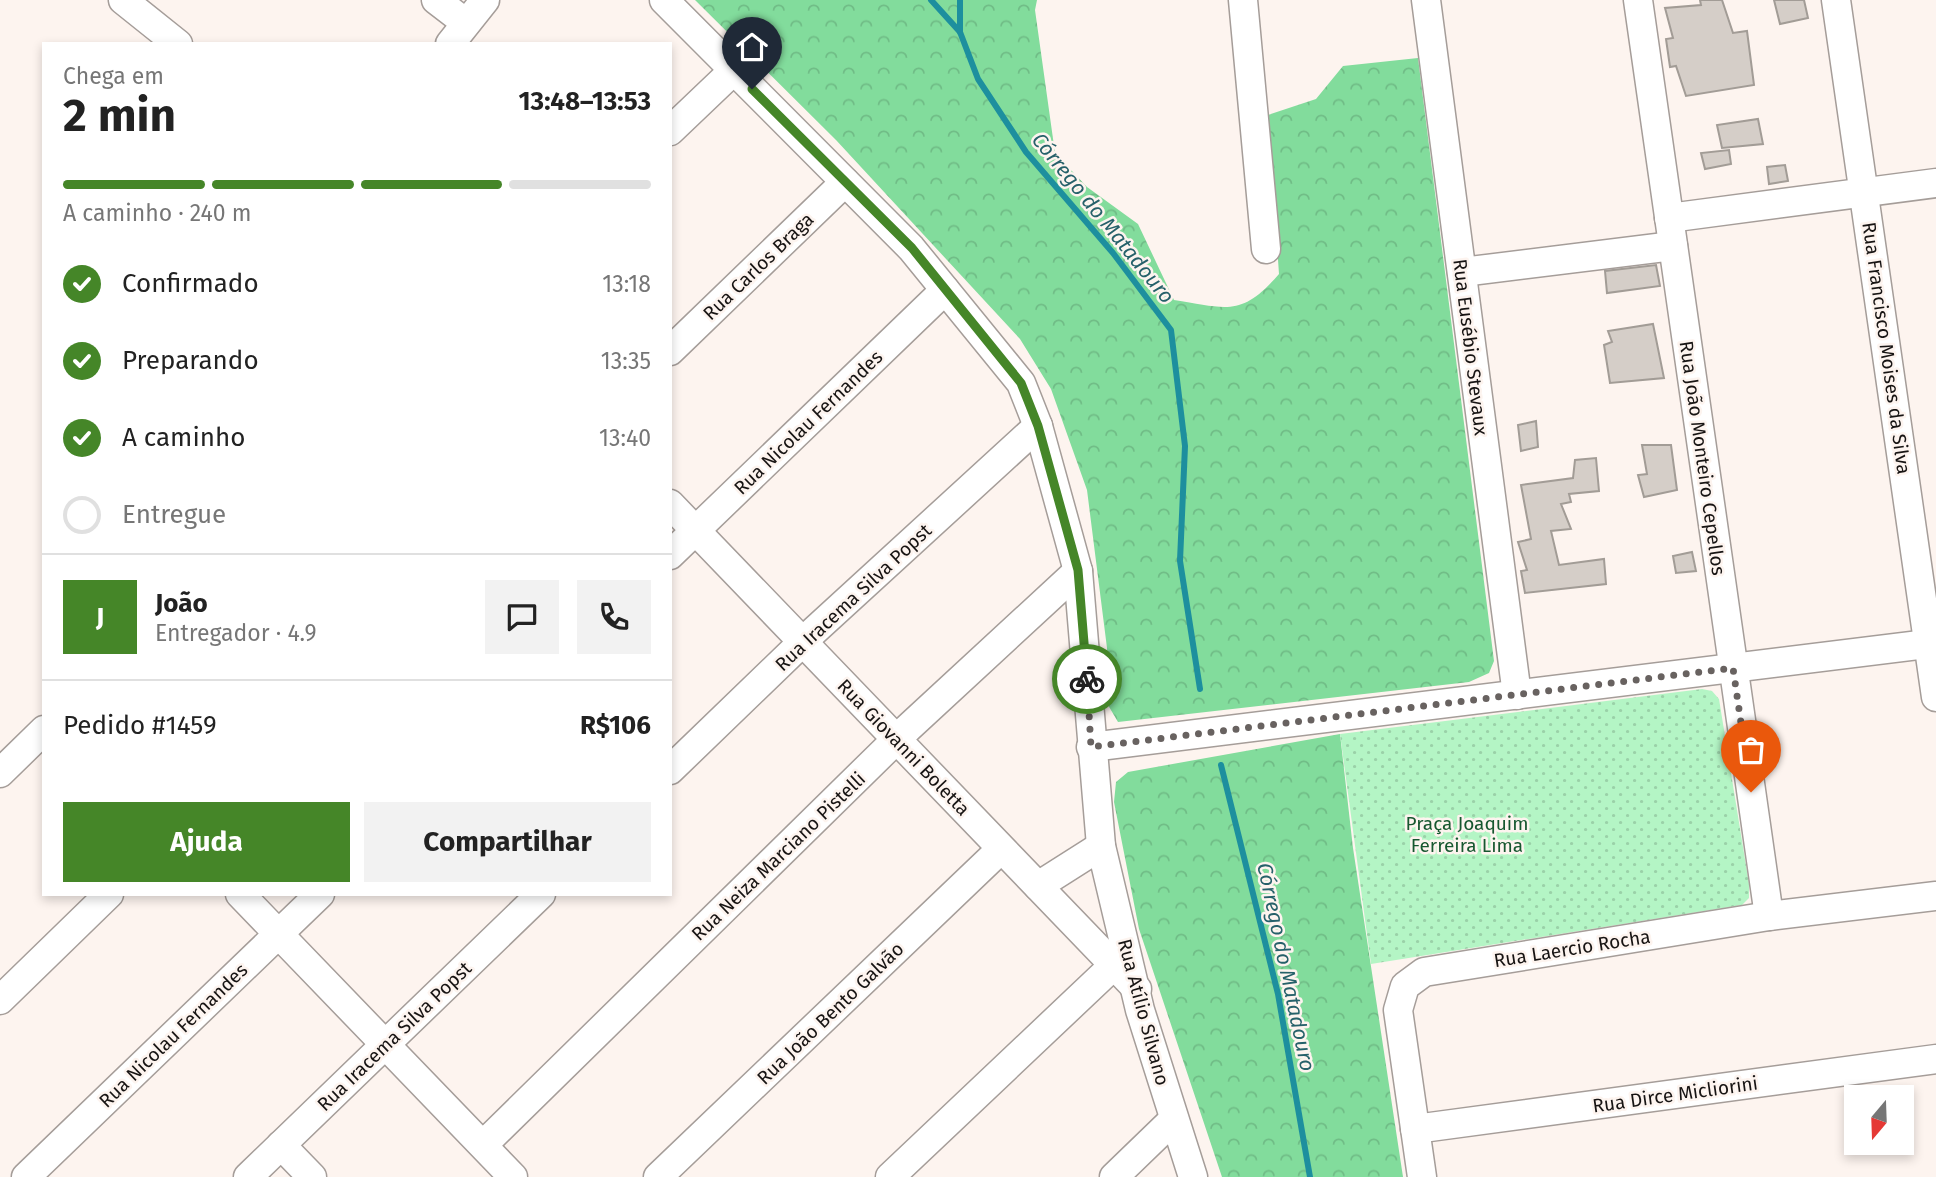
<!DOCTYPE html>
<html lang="pt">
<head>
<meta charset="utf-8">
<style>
  :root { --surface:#fff; --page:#f2f2f2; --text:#222; --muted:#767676; --line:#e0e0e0; --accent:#458628 }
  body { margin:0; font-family:"Fira Sans",sans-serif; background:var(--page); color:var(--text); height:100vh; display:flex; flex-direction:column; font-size:26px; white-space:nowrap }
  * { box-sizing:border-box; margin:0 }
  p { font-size:23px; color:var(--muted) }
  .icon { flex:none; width:38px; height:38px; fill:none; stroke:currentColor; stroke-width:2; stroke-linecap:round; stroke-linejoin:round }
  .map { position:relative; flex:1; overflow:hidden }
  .details { position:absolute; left:42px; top:42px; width:630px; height:854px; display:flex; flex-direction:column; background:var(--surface); border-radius:0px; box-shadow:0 4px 10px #0003 }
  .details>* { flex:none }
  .needle { width:46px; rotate:199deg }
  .tools { position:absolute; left:1844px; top:1085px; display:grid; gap:14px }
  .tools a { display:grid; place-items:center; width:70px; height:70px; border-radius:0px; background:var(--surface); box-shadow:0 4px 10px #0003; font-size:35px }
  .pin { position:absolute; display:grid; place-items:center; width:60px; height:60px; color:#fff; margin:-72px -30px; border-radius:50% 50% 50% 0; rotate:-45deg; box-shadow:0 0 7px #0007 }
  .pin .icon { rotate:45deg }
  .courier { position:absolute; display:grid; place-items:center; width:70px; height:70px; margin:-35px; border:5px solid #458628; border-radius:50%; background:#fff; color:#222; box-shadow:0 2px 9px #0007 }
  .summary em { font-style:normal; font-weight:700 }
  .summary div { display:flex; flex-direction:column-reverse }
  .summary { display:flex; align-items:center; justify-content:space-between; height:119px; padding:0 21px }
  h1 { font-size:46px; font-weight:700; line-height:52px }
  .bar { display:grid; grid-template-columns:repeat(4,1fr); gap:10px 7px; align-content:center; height:84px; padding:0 21px }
  .bar i { height:9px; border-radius:5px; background:var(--line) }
  .bar .active { background:var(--accent) }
  .bar p { grid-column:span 4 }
  .line { display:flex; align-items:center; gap:18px; padding:0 21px; border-top:2px solid var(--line) }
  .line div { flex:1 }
  .round { display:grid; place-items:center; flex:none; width:74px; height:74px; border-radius:0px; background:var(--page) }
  ol { padding:0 21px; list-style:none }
  li { display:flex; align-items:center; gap:21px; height:77px }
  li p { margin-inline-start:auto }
  li .icon { padding:7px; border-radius:50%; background:var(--accent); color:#fff; stroke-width:4 }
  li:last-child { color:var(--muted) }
  li i { width:38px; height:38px; border:4px solid var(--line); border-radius:50% }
  .cta { display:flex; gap:14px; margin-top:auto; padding:14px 21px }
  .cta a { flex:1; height:80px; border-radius:0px; background:var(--accent); color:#fff; font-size:28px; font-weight:700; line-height:80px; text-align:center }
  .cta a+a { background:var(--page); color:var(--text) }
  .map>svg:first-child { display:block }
</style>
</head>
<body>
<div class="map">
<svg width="1936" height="1177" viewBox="0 0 1936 1177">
  <defs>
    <pattern id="forest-crowns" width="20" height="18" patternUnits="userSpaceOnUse" patternTransform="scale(1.75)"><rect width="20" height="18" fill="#82dc9c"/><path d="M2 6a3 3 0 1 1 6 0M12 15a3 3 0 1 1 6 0" fill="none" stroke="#70bc86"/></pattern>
    <pattern id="park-dots" width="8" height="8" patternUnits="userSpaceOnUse" patternTransform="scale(1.75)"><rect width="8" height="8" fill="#b4f5c5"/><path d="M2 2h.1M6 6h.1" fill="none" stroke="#9ad1a8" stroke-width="1.8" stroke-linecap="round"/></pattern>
  </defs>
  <rect width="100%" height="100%" fill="#fdf4ef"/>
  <g fill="url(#forest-crowns)">
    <path d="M695,0h342l-2,10 20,143 32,34 51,37 36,76c53,8 67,18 105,-26l-11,-159 48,-16 27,-33 75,-8 76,603 -5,12 -20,9 -351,40 -10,-17 -1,-57 -20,-158 -36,-101 -31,-50 -184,-199z"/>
    <polygon points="1340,734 1353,848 1403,1177 1222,1177 1139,929 1114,802 1116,782 1128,772"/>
  </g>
  <polygon fill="url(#park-dots)" points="1702,689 1712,691 1719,699 1749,884 1749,898 1742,905 1371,964 1340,734"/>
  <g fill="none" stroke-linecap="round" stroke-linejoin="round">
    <g stroke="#1d8f9e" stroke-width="6">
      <polyline points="931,0 960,32 978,79 1026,152 1113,253 1171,330 1185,446 1180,561 1200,689"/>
      <polyline points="960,32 960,0"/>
      <polyline points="1221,765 1278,994 1310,1177"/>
    </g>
  </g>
  <g fill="#d5cec8" stroke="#a29c96" stroke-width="2">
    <polygon points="1700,0 1722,0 1733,33 1747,31 1754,85 1686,96 1676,66 1670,67 1666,39 1673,38 1665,8 1701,5"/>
    <polygon points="1774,0 1804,0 1808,18 1780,24"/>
    <polygon points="1758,119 1763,144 1722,148 1717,125"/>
    <polygon points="1729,150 1731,164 1705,169 1701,153"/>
    <polygon points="1785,165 1788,181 1769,184 1767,167"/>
    <polygon points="1656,265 1660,286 1607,293 1605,271"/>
    <polygon points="1653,324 1664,378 1610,383 1604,345 1612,342 1608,331"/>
    <polygon points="1536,421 1538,447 1521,451 1518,425"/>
    <polygon points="1642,445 1671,445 1677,490 1644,497 1638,475 1647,474"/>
    <polygon points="1596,458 1599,491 1569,494 1571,502 1561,504 1571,529 1551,531 1559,565 1604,559 1606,584 1525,593 1521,571 1527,570 1518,542 1531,539 1521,485 1573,478 1575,460"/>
    <polygon points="1692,552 1696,571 1676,573 1673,556"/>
  </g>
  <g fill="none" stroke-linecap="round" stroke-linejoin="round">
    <g stroke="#a59d99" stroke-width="31">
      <g id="minor">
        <polyline points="123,0 178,44"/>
        <polyline points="436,0 466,23"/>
        <polyline points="664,0 911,248 1021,383 1038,426 1078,571 1101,846 1140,1010 1193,1177"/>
        <polyline points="1243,0 1266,249"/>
        <polyline points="1426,0 1517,695"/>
        <polyline points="1638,0 1769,916"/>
        <polyline points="1836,0 1936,697"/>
        <polyline points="450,44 485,0"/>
        <polyline points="670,131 734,70"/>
        <polyline points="1669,218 1936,183"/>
        <polyline points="1462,272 1673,246"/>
        <polyline points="670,351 845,182"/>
        <polyline points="670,504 1137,989"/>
        <polyline points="670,555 945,290"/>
        <polyline points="1091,747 1936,643"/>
        <polyline points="670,770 814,631 1038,426"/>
        <polyline points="0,773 44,730"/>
        <polyline points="1038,886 1101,846"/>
        <polyline points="240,894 513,1177"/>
        <polyline points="0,1000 109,894"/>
        <polyline points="1415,1129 1936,1059"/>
        <polyline points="281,1145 312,1177"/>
        <polyline points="483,1145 908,728 1078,571"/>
        <polyline points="26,1177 320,894"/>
        <polyline points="248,1177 541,894"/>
        <polyline points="658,1177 1001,849"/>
        <polyline points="890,1177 1114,965"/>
        <polyline points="1114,1177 1173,1120"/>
        <polyline points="1422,1177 1398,1010 1405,986 1424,972 1769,916 1936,896"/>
      </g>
    </g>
    <use href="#minor" stroke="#fff" stroke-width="28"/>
  </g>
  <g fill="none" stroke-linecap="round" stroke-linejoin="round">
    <polyline stroke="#686260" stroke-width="7" stroke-dasharray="0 12.6" points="1087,679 1091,747 1733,668 1751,792"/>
    <polyline stroke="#458628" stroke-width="9" points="752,89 912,248 1021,383 1038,426 1078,570 1087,679"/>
  </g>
  <g text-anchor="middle" stroke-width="5" stroke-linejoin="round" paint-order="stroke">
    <g font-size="19" fill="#171413" stroke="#fdf4ef">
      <text transform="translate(758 266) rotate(-44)" y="7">Rua Carlos Braga</text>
      <text transform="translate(1471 347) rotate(83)" y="7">Rua Eusébio Stevaux</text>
      <text transform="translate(1887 348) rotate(82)" y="7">Rua Francisco Moises da Silva</text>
      <text transform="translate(808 422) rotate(-44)" y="7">Rua Nicolau Fernandes</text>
      <text transform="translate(1703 458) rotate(82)" y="7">Rua João Monteiro Cepellos</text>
      <text transform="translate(853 597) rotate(-43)" y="7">Rua Iracema Silva Popst</text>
      <text transform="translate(904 747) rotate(46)" y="7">Rua Giovanni Boletta</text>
      <text transform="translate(778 856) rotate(-44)" y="7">Rua Neiza Marciano Pistelli</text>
      <text transform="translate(1572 948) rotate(-9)" y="7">Rua Laercio Rocha</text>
      <text transform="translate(1144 1012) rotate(75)" y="7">Rua Atílio Silvano</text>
      <text transform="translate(830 1013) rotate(-44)" y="7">Rua João Bento Galvão</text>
      <text transform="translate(173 1035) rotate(-44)" y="7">Rua Nicolau Fernandes</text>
      <text transform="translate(394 1036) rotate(-44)" y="7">Rua Iracema Silva Popst</text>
      <text transform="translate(1675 1094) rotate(-8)" y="7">Rua Dirce Micliorini</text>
    </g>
    <g font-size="19" fill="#16572f" stroke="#fdf4ef">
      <text x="1467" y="830">Praça Joaquim<tspan x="1467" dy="22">Ferreira Lima</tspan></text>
    </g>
    <g font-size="21" font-style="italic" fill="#26616a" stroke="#fdf4ef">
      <text transform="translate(1103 218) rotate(51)" y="7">Córrego do Matadouro</text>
      <text transform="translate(1286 967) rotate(78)" y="7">Córrego do Matadouro</text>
    </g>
  </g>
</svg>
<div class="tools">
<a><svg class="needle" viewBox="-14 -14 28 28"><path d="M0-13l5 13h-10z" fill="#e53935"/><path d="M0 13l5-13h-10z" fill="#767676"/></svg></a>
</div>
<div class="pin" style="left:1751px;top:792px;background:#ea580c"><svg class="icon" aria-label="bag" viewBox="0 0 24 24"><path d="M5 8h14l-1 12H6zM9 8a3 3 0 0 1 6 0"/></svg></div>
<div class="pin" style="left:752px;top:89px;background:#1f2937"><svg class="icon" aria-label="home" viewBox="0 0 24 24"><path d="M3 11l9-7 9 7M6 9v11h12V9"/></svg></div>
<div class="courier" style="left:1087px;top:679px"><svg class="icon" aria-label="bike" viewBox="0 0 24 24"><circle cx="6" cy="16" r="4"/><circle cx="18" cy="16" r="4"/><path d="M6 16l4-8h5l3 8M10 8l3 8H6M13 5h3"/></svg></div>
<section class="details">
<div class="summary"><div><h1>2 min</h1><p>Chega em</p></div><em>13:48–13:53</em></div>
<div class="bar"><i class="active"></i><i class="active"></i><i class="active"></i><i></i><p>A caminho · 240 m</p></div>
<ol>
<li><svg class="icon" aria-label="check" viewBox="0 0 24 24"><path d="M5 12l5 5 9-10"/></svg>Confirmado<p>13:18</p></li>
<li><svg class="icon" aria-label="check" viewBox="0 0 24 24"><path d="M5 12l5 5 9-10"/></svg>Preparando<p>13:35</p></li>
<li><svg class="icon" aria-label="check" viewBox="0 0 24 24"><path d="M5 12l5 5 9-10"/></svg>A caminho<p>13:40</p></li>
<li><i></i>Entregue</li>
</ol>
<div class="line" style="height:126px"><b class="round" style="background:var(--accent);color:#fff">J</b><div><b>João</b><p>Entregador · 4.9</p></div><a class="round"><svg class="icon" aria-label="chat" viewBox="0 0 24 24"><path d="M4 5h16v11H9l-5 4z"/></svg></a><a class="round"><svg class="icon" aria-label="phone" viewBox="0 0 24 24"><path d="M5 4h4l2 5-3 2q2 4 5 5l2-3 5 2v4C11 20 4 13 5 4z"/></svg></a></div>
<div class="line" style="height:91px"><div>Pedido #1459</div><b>R$106</b></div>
<div class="cta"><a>Ajuda</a><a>Compartilhar</a></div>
</section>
</div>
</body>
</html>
